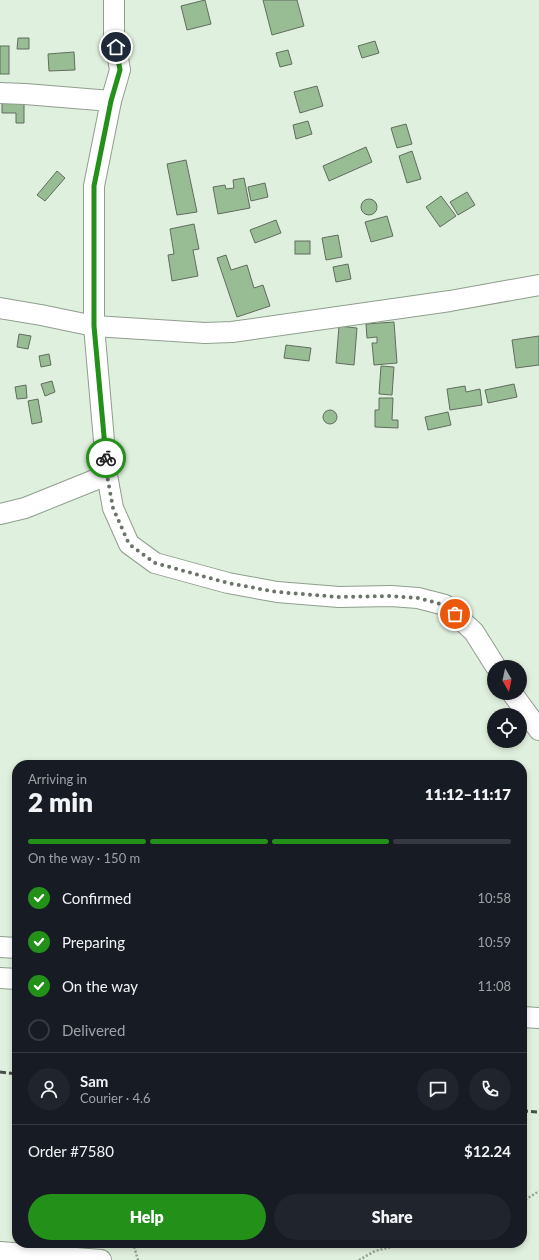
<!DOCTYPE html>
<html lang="en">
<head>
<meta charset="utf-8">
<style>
  :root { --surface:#171b24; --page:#20242c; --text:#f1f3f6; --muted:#9ea1a6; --line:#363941; --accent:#239119 }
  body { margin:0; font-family:Lato,sans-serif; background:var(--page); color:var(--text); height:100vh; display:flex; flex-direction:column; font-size:15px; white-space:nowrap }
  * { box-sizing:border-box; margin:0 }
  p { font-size:13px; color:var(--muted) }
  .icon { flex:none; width:22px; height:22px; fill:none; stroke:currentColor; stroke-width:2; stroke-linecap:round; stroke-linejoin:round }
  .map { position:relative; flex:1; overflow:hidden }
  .side { position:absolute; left:12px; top:760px; width:515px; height:488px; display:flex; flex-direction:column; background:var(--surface); border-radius:16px; box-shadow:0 2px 6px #0003 }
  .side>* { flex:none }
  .needle { width:26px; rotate:171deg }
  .fabs { position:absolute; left:487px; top:660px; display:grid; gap:8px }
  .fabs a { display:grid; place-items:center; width:40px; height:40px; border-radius:50%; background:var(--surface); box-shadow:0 2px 6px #0003; font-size:20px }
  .pin { position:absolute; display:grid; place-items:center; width:34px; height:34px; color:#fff; margin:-17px; border:2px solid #fff; border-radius:50%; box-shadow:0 1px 4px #0007 }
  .courier { position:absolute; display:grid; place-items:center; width:40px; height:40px; margin:-20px; border:3px solid #239119; border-radius:50%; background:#fff; color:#222; box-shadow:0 1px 5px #0007 }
  .overview em { font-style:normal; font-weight:800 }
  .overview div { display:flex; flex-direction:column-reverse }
  .overview { display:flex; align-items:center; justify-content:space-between; height:68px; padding:0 16px }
  h1 { font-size:26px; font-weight:800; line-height:30px }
  .bar { display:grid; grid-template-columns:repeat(4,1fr); gap:6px 4px; align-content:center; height:48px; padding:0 16px }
  .bar i { height:5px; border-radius:3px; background:var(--line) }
  .bar .current { background:var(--accent) }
  .bar p { grid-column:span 4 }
  .line { display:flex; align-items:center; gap:10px; padding:0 16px; border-top:1px solid var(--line) }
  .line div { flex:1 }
  .round { display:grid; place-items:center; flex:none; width:42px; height:42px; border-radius:21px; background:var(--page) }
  ol { padding:0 16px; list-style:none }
  li { display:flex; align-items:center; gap:12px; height:44px }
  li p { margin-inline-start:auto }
  li .icon { padding:4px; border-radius:50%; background:var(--accent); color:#fff; stroke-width:4 }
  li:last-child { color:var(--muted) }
  li i { width:22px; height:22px; border:2px solid var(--line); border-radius:50% }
  .primary-button { display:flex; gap:8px; margin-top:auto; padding:8px 16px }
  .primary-button a { flex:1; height:46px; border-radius:24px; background:var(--accent); color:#fff; font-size:16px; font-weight:800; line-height:46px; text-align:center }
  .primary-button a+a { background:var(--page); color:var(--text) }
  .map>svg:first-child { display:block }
</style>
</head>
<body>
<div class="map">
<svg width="539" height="1260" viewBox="0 0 539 1260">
  <rect width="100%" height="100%" fill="#e0f0de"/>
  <g fill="#98bc94" stroke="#606d5e">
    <polygon points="205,0 211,24 187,30 181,6"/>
    <polygon points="263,0 297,0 304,26 272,35"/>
    <polygon points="18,38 29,38 29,49 17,49"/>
    <polygon points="375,41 379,53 362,58 358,46"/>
    <rect x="0" y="46" width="9" height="28"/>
    <polygon points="288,50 292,64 280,67 276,53"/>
    <polygon points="74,52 75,70 49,71 48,54"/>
    <polygon points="317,86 323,106 300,113 294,92"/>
    <polygon points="2,101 24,101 24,123 16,123 16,113 2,113"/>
    <polygon points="308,121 312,134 296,139 293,125"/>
    <polygon points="406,124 412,144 397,148 391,128"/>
    <polygon points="366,147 372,162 329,181 323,166"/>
    <polygon points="412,151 421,179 407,183 399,156"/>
    <polygon points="186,160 197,212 177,215 167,164"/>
    <polygon points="57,171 65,178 45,201 37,195"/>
    <polygon points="244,178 250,208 218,214 213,187 225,185 226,189 234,188 233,180"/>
    <polygon points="265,183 268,197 251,201 248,187"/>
    <polygon points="467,192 475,205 458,215 450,202"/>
    <polygon points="441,196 456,216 440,227 426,207"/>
    <circle cx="369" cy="207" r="8"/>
    <polygon points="387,216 393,236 371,242 365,222"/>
    <polygon points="276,220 281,233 255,243 250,230"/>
    <polygon points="194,224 199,249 193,250 198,276 172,281 168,255 174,254 170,229"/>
    <polygon points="338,235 342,257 326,260 322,238"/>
    <rect x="295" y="241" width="15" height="13"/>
    <polygon points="226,255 231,270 247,265 254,288 263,285 270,306 237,317 217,258"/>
    <polygon points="348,264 351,279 336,282 333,267"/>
    <polygon points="394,322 397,363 374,365 372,343 377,343 377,337 367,338 366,324"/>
    <polygon points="339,326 357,328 354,365 336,363"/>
    <polygon points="19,334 31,336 28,349 17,347"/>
    <polygon points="539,336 539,365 516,368 512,340"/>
    <polygon points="286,345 311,348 309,361 284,358"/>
    <polygon points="49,354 51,365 41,367 39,356"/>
    <polygon points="381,366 394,367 392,395 379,394"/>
    <polygon points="52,381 55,392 45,396 41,384"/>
    <polygon points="514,384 517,397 488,403 485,390"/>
    <polygon points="26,385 27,398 17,399 15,387"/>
    <polygon points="465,386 466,392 480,389 482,405 450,410 447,389"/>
    <polygon points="379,398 393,398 392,420 398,420 398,428 375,427 375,410 379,410"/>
    <polygon points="38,399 42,422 32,424 28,401"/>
    <circle cx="330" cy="417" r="7"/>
    <polygon points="448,412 451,425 428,430 425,417"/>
  </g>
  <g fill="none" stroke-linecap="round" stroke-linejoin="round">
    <g stroke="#8f9e8d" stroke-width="22">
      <g id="minor">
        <polyline points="114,0 114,35 120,70 111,101 94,186 94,326 107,475 113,508 129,544 155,563 228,583 277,592 339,597 391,596 418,598 445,605 474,632 496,667"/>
        <polyline points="0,93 25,94 111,101"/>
        <polyline points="0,308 41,315 94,326 205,333 232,332 450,301 539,285"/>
        <polyline points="0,514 25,508 107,475"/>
        <polyline points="512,693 539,730"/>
        <polyline points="0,947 17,948"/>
        <polyline points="0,978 17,979"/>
        <polyline points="522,1017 539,1018"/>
        <polyline points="0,1252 101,1260"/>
      </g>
    </g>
    <g stroke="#95a194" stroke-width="2.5" stroke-dasharray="2 2" stroke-linecap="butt">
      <polyline points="522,1202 539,1191"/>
      <polyline points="133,1243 138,1260"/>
      <polyline points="359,1260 375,1251 407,1243"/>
    </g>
    <use href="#minor" stroke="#fff" stroke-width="20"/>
    <g stroke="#475047" stroke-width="3" stroke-dasharray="6 3" stroke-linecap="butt">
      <polyline points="0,1072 17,1074"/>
      <polyline points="522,1111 539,1112"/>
    </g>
  </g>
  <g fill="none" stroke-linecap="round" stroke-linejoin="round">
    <polyline stroke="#6a7469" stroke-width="4" stroke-dasharray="0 7.2" points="106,458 107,475 113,508 129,544 155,563 228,583 277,592 339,597 391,596 418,598 445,605 455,614"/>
    <polyline stroke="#239119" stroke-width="5" points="106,458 94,326 94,186 111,101 120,70 116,47"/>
  </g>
</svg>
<div class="fabs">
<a><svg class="needle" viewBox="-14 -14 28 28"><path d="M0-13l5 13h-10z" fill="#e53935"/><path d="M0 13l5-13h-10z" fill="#9ea1a6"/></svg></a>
<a><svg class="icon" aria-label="locate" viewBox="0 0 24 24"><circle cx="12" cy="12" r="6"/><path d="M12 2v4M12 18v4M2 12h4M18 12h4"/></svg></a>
</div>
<div class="pin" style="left:455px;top:614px;background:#ea580c"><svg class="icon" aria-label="bag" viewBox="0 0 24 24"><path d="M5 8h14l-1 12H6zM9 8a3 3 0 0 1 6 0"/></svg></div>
<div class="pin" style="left:116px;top:47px;background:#1f2937"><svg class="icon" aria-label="home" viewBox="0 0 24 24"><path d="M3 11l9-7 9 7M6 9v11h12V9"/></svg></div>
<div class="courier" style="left:106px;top:458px"><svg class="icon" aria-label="bike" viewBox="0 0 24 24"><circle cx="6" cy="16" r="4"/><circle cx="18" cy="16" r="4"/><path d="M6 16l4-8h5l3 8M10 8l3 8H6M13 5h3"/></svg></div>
<section class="side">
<div class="overview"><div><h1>2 min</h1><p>Arriving in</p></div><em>11:12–11:17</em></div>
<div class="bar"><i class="current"></i><i class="current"></i><i class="current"></i><i></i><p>On the way · 150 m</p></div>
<ol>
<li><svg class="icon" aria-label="check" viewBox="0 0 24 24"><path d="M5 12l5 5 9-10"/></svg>Confirmed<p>10:58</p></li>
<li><svg class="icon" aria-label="check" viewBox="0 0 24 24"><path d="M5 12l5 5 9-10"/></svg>Preparing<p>10:59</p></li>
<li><svg class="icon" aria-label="check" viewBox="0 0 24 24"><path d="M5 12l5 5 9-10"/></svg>On the way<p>11:08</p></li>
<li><i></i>Delivered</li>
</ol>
<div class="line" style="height:72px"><a class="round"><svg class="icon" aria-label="person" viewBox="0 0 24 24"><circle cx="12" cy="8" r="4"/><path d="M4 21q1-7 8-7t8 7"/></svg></a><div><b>Sam</b><p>Courier · 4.6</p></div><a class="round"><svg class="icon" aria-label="chat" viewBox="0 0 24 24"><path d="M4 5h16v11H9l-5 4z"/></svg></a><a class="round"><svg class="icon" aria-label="phone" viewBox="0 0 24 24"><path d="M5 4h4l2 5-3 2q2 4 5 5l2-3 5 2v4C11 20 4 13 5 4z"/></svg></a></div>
<div class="line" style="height:52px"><div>Order #7580</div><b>$12.24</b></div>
<div class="primary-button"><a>Help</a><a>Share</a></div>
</section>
</div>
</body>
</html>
